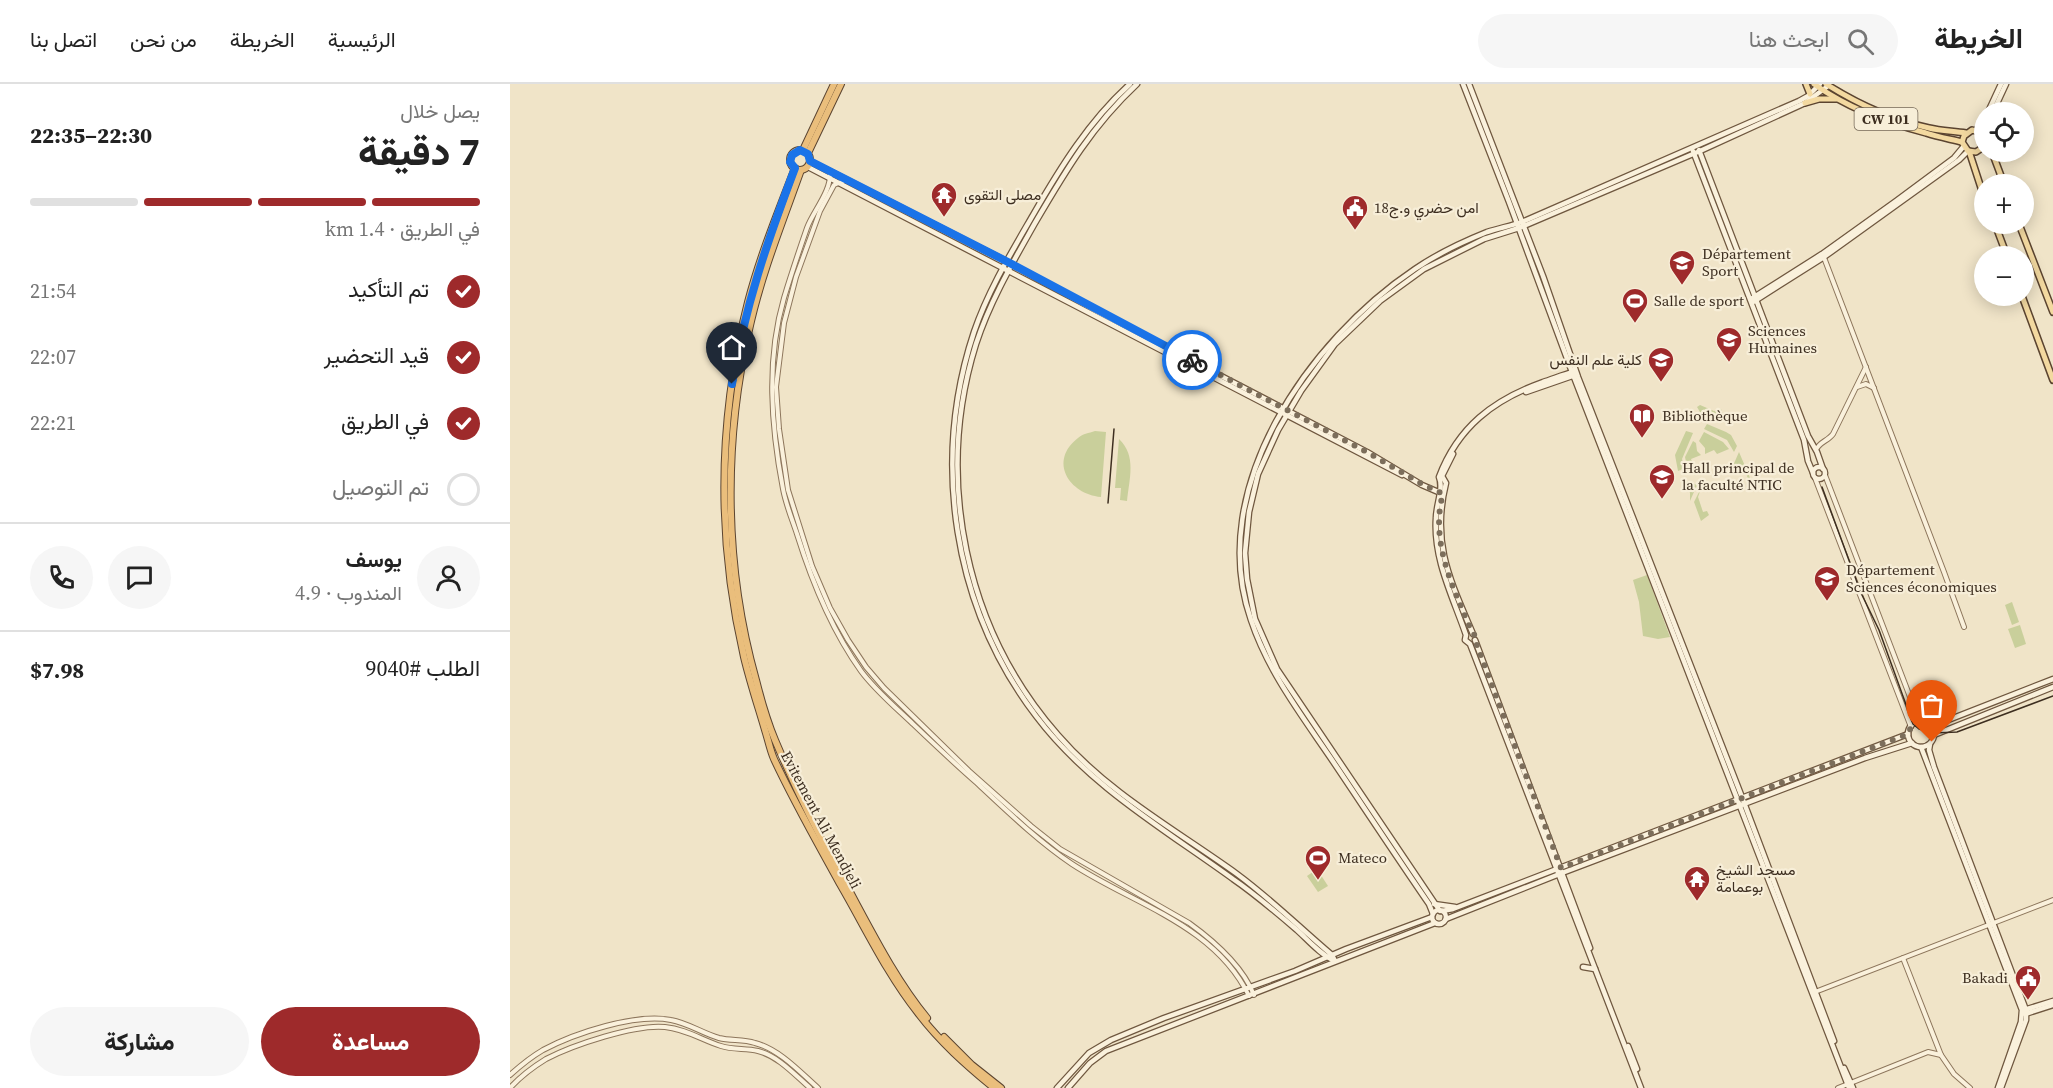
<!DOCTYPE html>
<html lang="ar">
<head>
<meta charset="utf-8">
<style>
  :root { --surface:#fff; --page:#f6f6f6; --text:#222; --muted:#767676; --line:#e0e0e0; --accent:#9e2a2b }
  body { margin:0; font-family:"Source Serif 4",Vazirmatn,serif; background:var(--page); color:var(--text); direction:rtl; height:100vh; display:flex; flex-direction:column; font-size:22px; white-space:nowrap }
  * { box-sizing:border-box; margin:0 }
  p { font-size:20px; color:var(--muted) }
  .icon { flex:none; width:33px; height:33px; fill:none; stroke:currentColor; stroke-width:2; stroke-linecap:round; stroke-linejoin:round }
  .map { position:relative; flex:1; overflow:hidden; direction:ltr }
  .drawer { display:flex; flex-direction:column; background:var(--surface); width:510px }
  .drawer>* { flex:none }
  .tools { position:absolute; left:1464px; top:18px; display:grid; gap:12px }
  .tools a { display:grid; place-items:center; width:60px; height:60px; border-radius:50%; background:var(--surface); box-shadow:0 3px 15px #0003; font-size:30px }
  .pin { position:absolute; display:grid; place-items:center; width:51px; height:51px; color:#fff; margin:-62px -26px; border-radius:50% 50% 50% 0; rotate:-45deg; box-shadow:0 0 6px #0007 }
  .pin .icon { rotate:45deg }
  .courier { position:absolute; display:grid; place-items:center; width:60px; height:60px; margin:-30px; border:4px solid #1a73e8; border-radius:50%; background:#fff; color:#222; box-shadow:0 2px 8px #0007 }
  .overview em { font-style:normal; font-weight:800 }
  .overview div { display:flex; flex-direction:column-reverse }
  .overview { display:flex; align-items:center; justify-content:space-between; height:102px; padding:0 30px }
  h1 { font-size:39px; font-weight:800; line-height:45px }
  .bar { display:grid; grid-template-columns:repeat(4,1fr); gap:9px 6px; align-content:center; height:72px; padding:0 30px }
  .bar i { height:8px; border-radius:4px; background:var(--line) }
  .bar .current { background:var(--accent) }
  .bar p { grid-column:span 4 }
  .line { display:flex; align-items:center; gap:15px; padding:0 30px; border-top:2px solid var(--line) }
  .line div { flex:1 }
  .round { display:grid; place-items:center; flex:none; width:63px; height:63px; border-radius:32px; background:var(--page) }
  ol { padding:0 30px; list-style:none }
  li { display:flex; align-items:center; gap:18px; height:66px }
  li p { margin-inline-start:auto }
  li .icon { padding:6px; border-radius:50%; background:var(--accent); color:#fff; stroke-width:4 }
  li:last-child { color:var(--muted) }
  li i { width:33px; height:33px; border:3px solid var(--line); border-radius:50% }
  .primary-button { display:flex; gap:12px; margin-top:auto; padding:12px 30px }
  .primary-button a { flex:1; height:69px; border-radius:36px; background:var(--accent); color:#fff; font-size:24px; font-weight:800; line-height:69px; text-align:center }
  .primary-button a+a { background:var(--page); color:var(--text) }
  header { display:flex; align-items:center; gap:36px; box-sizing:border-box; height:84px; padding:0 30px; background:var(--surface); border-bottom:2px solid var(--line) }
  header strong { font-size:28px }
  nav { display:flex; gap:33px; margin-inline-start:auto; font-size:21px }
  .search { width:420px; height:54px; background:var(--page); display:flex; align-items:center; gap:15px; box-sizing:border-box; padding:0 21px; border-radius:33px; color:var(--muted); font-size:22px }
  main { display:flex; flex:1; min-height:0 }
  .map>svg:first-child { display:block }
</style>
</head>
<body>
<header>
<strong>الخريطة</strong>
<div class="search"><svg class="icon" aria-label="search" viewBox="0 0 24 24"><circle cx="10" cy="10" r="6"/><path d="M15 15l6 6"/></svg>ابحث هنا</div>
<nav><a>الرئيسية</a><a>الخريطة</a><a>من نحن</a><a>اتصل بنا</a></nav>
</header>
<main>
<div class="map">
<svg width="1543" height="1004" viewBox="0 0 1543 1004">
  <rect width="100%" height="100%" fill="#f0e4c8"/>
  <g fill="#c9cf9b">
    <polygon points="1190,321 1204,327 1211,325 1216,339 1190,328 1187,323"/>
    <polygon points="1197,340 1216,348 1221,351 1227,362 1224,368 1217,356 1194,345"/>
    <path d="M585,347l11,1 -5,65c-32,-3 -53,-36 -23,-59 4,-4 11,-5 17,-7z"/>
    <polygon points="1176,347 1183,349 1172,375 1175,384 1168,387 1165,371"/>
    <polygon points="1194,348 1213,358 1219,365 1207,370 1204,366 1195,370 1195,364 1189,357"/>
    <path d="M609,355c18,17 10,40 8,62l-7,-1 1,-12h-6z"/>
    <polygon points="1183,357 1186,359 1187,367 1191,371 1181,375 1183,380 1177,383 1175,373"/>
    <polygon points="1229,368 1243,401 1241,402 1233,382 1224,387 1222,384"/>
    <polygon points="1171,395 1187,401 1180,417 1180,409"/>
    <polygon points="1192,402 1188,413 1193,428 1197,427 1199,431 1191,437 1184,418"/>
    <polygon points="1137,491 1160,553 1148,555 1133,552 1129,518 1123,496"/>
    <polygon points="1502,518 1509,538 1502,541 1495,521"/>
    <polygon points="1510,541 1516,560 1505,564 1498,545"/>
    <polygon points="807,785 818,802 808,808 797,792"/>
  </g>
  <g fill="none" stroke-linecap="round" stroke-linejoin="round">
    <g stroke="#8d765c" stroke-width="6">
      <g id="tertiary">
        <path d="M320,87c2,20 -17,40 -23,57 -8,23 -16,47 -23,70 -18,62 -13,128 -1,191 3,16 9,30 14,45 15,48 34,95 64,137 14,19 33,35 51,52 21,20 43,41 65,60 30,28 61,58 95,81 61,40 143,61 177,132"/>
        <path d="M336,96l-12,5 -14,26 -24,66 -12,46 -8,64 3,42 9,61 24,76 18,42 18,32 18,27 18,21 85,83 62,55 29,23 129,74c25,18 53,42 65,72"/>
        <polyline points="1313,171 1434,488 1454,543"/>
        <polyline points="1347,303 1356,300 1364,304"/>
        <path d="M1306,366c3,-8 12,-9 17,-16l33,-67"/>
        <polyline points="1315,391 1405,626 1414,637"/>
        <polyline points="1305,394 1401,643"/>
        <polyline points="1393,874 1431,971 1444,990 1460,1004"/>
        <polyline points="1305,908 1543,816"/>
        <path d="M0,991c10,-9 21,-18 33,-25 32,-17 93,-37 128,-30 17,3 31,13 48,18 12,3 24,1 36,5 24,6 45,29 63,45"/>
        <path d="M0,1004c10,-11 23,-21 36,-29 27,-14 89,-35 119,-32 21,2 37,13 56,19 12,4 25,2 37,5 20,5 36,23 52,37"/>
        <polyline points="1328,1004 1418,968 1431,971"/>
      </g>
    </g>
    <g stroke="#6f573f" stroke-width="7">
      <g id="secondary">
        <path d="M620,0c-41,37 -70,84 -97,131 -22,38 -45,76 -59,117 -43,130 -21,275 62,384 52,69 128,113 197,163 22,15 43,33 64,51 12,11 24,25 38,31"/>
        <path d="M627,0c-45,42 -71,86 -102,139 -22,39 -45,78 -59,121 -42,135 -11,285 82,391 50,58 118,95 179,139 34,25 63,54 95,81l3,6"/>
        <polyline points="953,0 999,118 1062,288 1339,1004"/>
        <polyline points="959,0 1033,192 1068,293 1230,708 1324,957"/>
        <polyline points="1478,28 1491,0"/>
        <polyline points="1483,28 1496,0"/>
        <polyline points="1466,46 1474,35"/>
        <polyline points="1189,66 1298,352 1307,368 1313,385"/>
        <polyline points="1183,67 1294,356 1298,377 1303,389"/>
        <polyline points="300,77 496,177 590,229 857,368 912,401 933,410"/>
        <polyline points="298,83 892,391"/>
        <polyline points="1241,215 1312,170 1386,117 1444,74 1454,62"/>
        <polyline points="1243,218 1314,173 1449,76 1458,67"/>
        <path d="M1064,288c-10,2 -21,7 -31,10 -50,18 -85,45 -104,95 5,11 -3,28 -3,41 -3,41 17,79 30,117l-1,5 5,4 171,444"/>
        <polyline points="1016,308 1065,291"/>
        <path d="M943,370l-11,22 4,7c-15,60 4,97 27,151"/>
        <circle cx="1309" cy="389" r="6"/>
        <polyline points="965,556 1080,864"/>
        <circle cx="1411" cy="650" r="13"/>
        <polyline points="1418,639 1433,638 1543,595"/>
        <polyline points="1424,651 1543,603"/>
        <polyline points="1420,660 1419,666 1424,683 1516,926 1516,936 1491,1004"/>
        <polyline points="1411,663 1512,926 1511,938 1488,1004"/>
        <polyline points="924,820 945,823"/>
        <circle cx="929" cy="833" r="7"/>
        <polyline points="930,827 767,585 745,535 737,495 735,469 739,428 748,390 768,346 791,307 825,260 870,217 914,185 974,155 1009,144 1190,67 1295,19 1318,2"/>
        <polyline points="932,827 943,825 1398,650"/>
        <path d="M923,830l-4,-10c-33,-48 -66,-98 -99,-147 -30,-44 -62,-86 -79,-137 -46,-132 58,-280 164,-351 22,-15 47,-27 72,-37 12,-4 24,-6 35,-10l277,-121 9,-5 12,-12"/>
        <polyline points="936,835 1052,789 1355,674 1402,659"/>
        <polyline points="1073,883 1085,885"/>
        <polyline points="1514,926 1543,917"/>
        <polyline points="1515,930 1543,921"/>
        <polyline points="1118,962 1127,985"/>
        <polyline points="1334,984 1343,1004"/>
        <polyline points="547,1004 579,969 601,956 654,934 785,887 836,865 922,833"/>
        <polyline points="558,1004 580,979 596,967 925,839"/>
      </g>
    </g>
    <g stroke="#5b4430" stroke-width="8">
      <g id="primary">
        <polyline points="1296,0 1300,10"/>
        <path d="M1304,0c32,23 74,39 112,49 12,4 24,6 36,9"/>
        <path d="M1316,0c30,19 67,36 103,44 12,3 24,3 37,5"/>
        <polyline points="1295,19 1309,15 1326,15"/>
        <polyline points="1474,54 1472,64 1466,68 1458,67 1452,58 1454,52 1462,46 1469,48 1474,54"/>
        <polyline points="1459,67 1474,113"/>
        <polyline points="1482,68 1494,100"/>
        <polyline points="1485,140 1497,172"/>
        <polyline points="1509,140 1543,228"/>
        <polyline points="1512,212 1543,296"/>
      </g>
    </g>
    <g stroke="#5b4430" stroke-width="8">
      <g id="trunk">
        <polyline points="293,66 324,0"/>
        <circle cx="290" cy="76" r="10"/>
        <polyline points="298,69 331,0"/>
        <path d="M285,84c-17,44 -35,88 -47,134 -30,117 -31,238 -4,355 6,25 14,49 21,73 3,9 5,20 9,29 20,43 43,83 66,125 25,43 47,90 78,129 22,29 48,52 76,75"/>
        <path d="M291,86c-19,53 -40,105 -52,160 -26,114 -25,237 7,350 5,20 11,41 19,60 19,45 40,88 63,130 28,50 53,104 89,148"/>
        <polyline points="434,953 462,981 491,1004"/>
      </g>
    </g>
    <use href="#tertiary" stroke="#faf1dc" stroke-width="4"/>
    <use href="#secondary" stroke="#faf1dc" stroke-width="4.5"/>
    <use href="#primary" stroke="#f3d9a0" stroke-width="5"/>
    <use href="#trunk" stroke="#eabe7c" stroke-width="6"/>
    <g stroke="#3d2e20" stroke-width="1.5">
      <polyline points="1312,403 1351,509 1369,546 1403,640 1409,645 1424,649 1447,648 1543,612"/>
      <polyline points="598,419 604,345"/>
    </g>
  </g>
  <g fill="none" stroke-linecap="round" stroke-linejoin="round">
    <path stroke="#7c6e5b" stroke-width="6" stroke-dasharray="0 10.8" d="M682,276l175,92 55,32 21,10c-11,38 3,78 18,112 4,10 8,21 14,30v4l86,228 347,-134 3,-7 5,-5c9,-2 16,1 18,11l-2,9"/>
    <path stroke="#1a73e8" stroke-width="8" d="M222,300c13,-78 35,-142 63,-216l-5,-6 2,-7 8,-5 8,4 2,7 196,100 186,99"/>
  </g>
  <defs>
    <g id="temple-pin" transform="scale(1.35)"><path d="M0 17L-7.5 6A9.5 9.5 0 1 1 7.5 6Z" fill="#9e2a2b" stroke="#f7eed8"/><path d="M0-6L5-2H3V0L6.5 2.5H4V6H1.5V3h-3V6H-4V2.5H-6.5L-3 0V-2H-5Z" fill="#fff"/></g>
    <g id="civic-pin" transform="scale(1.35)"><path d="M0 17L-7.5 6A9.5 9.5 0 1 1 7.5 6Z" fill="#9e2a2b" stroke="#f7eed8"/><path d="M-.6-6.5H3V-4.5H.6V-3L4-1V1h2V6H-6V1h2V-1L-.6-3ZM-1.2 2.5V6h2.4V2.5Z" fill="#fff"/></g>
    <g id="university-pin" transform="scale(1.35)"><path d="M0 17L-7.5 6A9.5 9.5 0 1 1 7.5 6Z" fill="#9e2a2b" stroke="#f7eed8"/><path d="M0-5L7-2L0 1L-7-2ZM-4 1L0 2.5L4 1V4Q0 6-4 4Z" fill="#fff"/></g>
    <g id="stadium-pin" transform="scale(1.35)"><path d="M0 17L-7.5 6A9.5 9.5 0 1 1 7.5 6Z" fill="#9e2a2b" stroke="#f7eed8"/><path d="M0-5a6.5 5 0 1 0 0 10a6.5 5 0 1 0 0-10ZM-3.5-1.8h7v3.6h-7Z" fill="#fff"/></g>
    <g id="library-pin" transform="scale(1.35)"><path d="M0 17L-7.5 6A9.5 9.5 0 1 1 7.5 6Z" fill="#9e2a2b" stroke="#f7eed8"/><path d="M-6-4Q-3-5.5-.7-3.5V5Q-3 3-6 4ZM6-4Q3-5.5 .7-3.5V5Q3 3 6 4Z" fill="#fff"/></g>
  </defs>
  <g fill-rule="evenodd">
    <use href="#temple-pin" x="434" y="111"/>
    <use href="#civic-pin" x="845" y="124"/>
    <use href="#university-pin" x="1172" y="179"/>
    <use href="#stadium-pin" x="1125" y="217"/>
    <use href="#university-pin" x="1219" y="256"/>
    <use href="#university-pin" x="1151" y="276"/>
    <use href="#library-pin" x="1132" y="332"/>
    <use href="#university-pin" x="1152" y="393"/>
    <use href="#university-pin" x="1317" y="495"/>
    <use href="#stadium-pin" x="808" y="774"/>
    <use href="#temple-pin" x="1187" y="795"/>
    <use href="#civic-pin" x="1518" y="894"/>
  </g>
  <g text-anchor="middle" stroke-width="4.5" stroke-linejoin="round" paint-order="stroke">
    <rect fill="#f7eed8" stroke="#756857" stroke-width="1.5" x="1344.5" y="24" width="63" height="22" rx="4.5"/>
    <g font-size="14" font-weight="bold" fill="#3d2e20">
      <text x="1376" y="40">CW 101</text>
    </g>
    <g font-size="15" fill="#3d2e20" stroke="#f7eed8" text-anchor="start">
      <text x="454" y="116">مصلى التقوى</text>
      <text x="864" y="129">امن حضري و.ج18</text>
      <text x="1192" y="175">Département<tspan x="1192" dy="17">Sport</tspan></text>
      <text x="1144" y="222">Salle de sport</text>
      <text x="1238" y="252">Sciences<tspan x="1238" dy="17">Humaines</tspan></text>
      <text x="1132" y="281" text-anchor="end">كلية علم النفس</text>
      <text x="1152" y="337">Bibliothèque</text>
      <text x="1172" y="389">Hall principal de<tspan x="1172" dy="17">la faculté NTIC</tspan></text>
      <text x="1336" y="491">Département<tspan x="1336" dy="17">Sciences économiques</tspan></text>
      <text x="828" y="779">Mateco</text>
      <text x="1206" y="791">مسجد الشيخ<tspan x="1206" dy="17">بوعمامة</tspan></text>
      <text x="1498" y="899" text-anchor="end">Bakadi</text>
    </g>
    <g font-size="15" fill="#3d2e20" stroke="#f7eed8">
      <text transform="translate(311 736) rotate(62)" y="5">Evitement Ali Mendjeli</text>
    </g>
  </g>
</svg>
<div class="tools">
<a><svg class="icon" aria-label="locate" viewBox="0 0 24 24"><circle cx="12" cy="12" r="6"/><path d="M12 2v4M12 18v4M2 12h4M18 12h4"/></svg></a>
<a>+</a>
<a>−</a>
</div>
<div class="pin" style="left:1422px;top:658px;background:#ea580c"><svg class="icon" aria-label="bag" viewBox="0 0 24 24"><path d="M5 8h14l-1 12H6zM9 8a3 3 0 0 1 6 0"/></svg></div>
<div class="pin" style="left:222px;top:300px;background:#1f2937"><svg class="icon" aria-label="home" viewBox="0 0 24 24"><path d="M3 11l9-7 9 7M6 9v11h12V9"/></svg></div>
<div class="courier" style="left:682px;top:276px"><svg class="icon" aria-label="bike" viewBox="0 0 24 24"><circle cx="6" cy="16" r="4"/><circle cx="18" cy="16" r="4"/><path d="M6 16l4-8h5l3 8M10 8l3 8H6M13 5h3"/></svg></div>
</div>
<section class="drawer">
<div class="overview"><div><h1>7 دقيقة</h1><p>يصل خلال</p></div><em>22:30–22:35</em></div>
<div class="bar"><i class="current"></i><i class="current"></i><i class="current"></i><i></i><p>في الطريق · 1.4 km</p></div>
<ol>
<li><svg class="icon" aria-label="check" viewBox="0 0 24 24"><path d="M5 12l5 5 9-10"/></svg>تم التأكيد<p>21:54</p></li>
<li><svg class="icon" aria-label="check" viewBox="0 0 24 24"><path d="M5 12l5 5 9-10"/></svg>قيد التحضير<p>22:07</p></li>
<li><svg class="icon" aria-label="check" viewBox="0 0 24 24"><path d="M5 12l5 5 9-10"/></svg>في الطريق<p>22:21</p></li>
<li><i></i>تم التوصيل</li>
</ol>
<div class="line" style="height:108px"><a class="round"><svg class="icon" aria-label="person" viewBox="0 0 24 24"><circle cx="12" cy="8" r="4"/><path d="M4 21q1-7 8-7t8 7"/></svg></a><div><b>يوسف</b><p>المندوب · 4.9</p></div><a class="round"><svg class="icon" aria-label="chat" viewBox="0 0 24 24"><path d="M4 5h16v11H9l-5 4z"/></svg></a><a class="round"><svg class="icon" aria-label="phone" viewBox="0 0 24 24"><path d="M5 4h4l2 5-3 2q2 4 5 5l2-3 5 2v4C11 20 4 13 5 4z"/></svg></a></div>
<div class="line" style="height:78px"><div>الطلب #9040</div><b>$7.98</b></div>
<div class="primary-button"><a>مساعدة</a><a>مشاركة</a></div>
</section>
</main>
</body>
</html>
